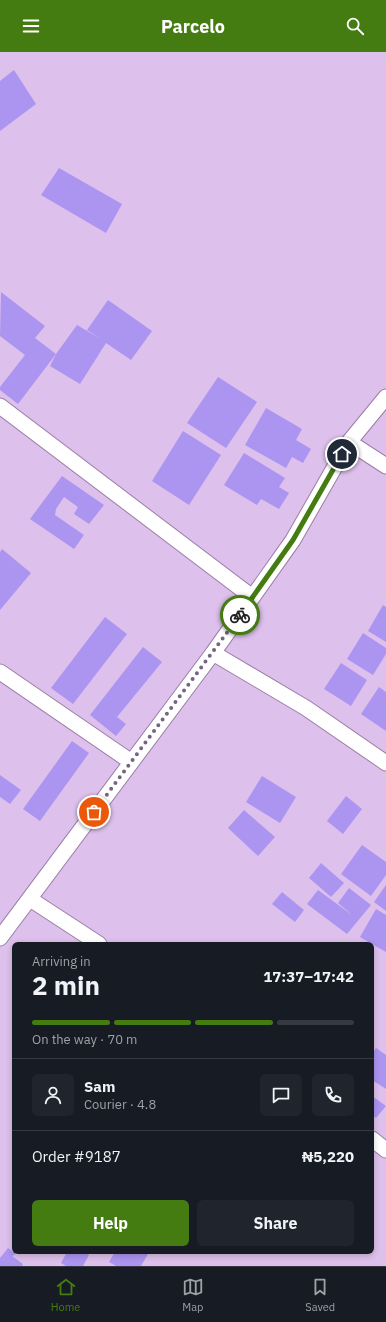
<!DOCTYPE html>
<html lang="en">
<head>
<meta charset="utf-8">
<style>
  :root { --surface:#171b24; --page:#20242c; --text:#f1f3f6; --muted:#9ea1a6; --line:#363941; --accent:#457c12 }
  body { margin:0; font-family:"IBM Plex Sans",sans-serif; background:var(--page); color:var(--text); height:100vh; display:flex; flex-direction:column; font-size:15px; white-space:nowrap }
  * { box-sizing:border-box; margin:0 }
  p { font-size:13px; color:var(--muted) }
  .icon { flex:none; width:22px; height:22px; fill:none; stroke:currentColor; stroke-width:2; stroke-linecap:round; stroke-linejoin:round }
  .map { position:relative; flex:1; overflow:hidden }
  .panel { position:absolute; left:12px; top:890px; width:362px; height:312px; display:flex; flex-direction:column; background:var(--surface); border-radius:6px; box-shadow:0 2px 6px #0003 }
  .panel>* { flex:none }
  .pin { position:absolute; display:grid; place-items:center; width:34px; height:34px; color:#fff; margin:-17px; border:2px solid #fff; border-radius:50%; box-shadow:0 1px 4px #0007 }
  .courier { position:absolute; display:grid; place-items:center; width:40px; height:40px; margin:-20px; border:3px solid #457c12; border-radius:50%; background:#fff; color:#222; box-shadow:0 1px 5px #0007 }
  .headline em { font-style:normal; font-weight:700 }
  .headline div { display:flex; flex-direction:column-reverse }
  .headline { display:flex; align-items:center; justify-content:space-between; height:68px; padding:0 20px }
  h1 { font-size:26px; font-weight:700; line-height:30px }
  .bar { display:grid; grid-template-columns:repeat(4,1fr); gap:6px 4px; align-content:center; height:48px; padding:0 20px }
  .bar i { height:5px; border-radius:3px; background:var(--line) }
  .bar .selected { background:var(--accent) }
  .bar p { grid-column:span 4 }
  .line { display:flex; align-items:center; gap:10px; padding:0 20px; border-top:1px solid var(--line) }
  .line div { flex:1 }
  .round { display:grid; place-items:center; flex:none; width:42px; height:42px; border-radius:6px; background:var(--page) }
  .action { display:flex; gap:8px; margin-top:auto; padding:8px 20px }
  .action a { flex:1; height:46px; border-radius:6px; background:var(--accent); color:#fff; font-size:16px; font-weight:700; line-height:46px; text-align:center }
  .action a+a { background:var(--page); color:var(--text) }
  header { display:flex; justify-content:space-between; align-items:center; height:52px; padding:0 20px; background:var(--accent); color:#fff; font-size:18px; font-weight:700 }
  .tab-bar { display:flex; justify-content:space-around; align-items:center; height:56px; border-top:1px solid var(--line); background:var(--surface); font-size:11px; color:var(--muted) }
  .tab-bar a { display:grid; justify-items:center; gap:2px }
  .tab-bar .selected { color:var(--accent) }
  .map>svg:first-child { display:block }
</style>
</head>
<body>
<header><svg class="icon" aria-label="menu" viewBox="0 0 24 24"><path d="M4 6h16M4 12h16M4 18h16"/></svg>Parcelo<svg class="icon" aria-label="search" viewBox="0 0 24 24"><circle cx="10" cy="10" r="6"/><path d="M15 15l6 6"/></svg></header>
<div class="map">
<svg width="386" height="1214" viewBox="0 0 386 1214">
  <rect width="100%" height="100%" fill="#ddc0eb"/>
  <g fill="#ac95f1">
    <polygon points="14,18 36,52 0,79 0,29"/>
    <polygon points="59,116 122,152 106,181 41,143"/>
    <polygon points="1,240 45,274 35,286 56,302 18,352 0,338 0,335 25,303 0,284"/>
    <polygon points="108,248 152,279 131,308 106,291 80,332 50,314 56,302 77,273 101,287 87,278"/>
    <polygon points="218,325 257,350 226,396 187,371"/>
    <polygon points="266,356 302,377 296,388 311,397 303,411 292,405 286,416 245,393"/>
    <polygon points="183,379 221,403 189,453 152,429"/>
    <polygon points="244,401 285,426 279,435 289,441 279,457 261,447 257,453 224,433"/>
    <polygon points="62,424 104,453 89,472 74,462 78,455 64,445 56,457 55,463 84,483 74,497 30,467"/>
    <polygon points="2,497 31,521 0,558 0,500"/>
    <polygon points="383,553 386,555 386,590 368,579"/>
    <polygon points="105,565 127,582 73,652 51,636"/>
    <polygon points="363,581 386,596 386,602 373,623 347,607"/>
    <polygon points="143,595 162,610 117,665 126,672 116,684 90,663"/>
    <polygon points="341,611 367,628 351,654 324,637"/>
    <polygon points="379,635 386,640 386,679 361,662"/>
    <polygon points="72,689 89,701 40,769 23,757"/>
    <polygon points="0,723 21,738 10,752 0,745"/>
    <polygon points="262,724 296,745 280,771 246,750"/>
    <polygon points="346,744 362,757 343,782 327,769"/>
    <polygon points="244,758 275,785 258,804 228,776"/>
    <polygon points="362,793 386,810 386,823 371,844 341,822"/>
    <polygon points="321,811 344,831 331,845 309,826"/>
    <polygon points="386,833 386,859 374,850"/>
    <polygon points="349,836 371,853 347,882 307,852 318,838 352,863 338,851"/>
    <polygon points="282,840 304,858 295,870 272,852"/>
    <polygon points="376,857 386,863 386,900 360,885"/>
    <polygon points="376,996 386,1003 386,1037 372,1028 372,1002"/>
    <polygon points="372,1044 386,1054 376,1066 372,1063"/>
    <polygon points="8,1196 16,1202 12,1204 23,1212 22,1214 0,1214 0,1206"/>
    <polygon points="67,1200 85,1200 89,1203 83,1214 66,1214 61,1211"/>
    <polygon points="115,1200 149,1200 141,1214 116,1214 109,1210"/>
  </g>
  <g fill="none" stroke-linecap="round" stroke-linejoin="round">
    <g stroke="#997ea6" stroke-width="17">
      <g id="street">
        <polyline points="0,354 252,545"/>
        <polyline points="349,390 386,414"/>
        <polyline points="213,601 306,656 386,711"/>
        <polyline points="0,620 130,709"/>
        <polyline points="30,847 99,892"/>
        <polyline points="0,886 213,601 293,488 349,390 386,345"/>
        <polyline points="372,1087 386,1098"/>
      </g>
    </g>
    <use href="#street" stroke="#fff" stroke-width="15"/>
  </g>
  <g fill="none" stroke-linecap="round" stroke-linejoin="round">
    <polyline stroke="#76657f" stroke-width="4" stroke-dasharray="0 7.2" points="94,760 240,563"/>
    <polyline stroke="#457c12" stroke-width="5" points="240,563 293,488 342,402"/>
  </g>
</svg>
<div class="pin" style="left:94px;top:760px;background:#ea580c"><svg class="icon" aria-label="bag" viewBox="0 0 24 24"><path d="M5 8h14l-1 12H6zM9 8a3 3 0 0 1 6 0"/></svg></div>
<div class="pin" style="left:342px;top:402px;background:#1f2937"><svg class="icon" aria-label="home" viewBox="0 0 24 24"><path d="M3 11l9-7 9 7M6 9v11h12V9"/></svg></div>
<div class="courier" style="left:240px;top:563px"><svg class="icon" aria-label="bike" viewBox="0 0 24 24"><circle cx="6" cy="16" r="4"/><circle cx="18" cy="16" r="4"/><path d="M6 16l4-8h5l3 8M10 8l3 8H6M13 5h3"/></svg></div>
<section class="panel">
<div class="headline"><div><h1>2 min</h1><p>Arriving in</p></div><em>17:37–17:42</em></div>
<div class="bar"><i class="selected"></i><i class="selected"></i><i class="selected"></i><i></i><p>On the way · 70 m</p></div>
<div class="line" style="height:72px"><a class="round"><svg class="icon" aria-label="person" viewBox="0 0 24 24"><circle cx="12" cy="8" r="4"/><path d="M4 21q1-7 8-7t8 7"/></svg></a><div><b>Sam</b><p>Courier · 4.8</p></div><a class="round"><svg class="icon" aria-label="chat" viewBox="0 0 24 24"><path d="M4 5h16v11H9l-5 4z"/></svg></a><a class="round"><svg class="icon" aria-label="phone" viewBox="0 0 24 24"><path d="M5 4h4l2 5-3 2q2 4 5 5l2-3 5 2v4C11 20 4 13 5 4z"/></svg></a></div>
<div class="line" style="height:52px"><div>Order #9187</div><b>₦5,220</b></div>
<div class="action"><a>Help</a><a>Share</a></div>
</section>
</div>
<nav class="tab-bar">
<a class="selected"><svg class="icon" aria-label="home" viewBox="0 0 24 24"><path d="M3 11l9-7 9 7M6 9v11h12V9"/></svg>Home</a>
<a><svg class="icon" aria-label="map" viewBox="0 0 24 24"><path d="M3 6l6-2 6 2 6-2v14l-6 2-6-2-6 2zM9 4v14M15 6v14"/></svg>Map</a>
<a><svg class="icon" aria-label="saved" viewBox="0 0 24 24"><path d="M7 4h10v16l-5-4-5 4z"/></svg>Saved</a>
</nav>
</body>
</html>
